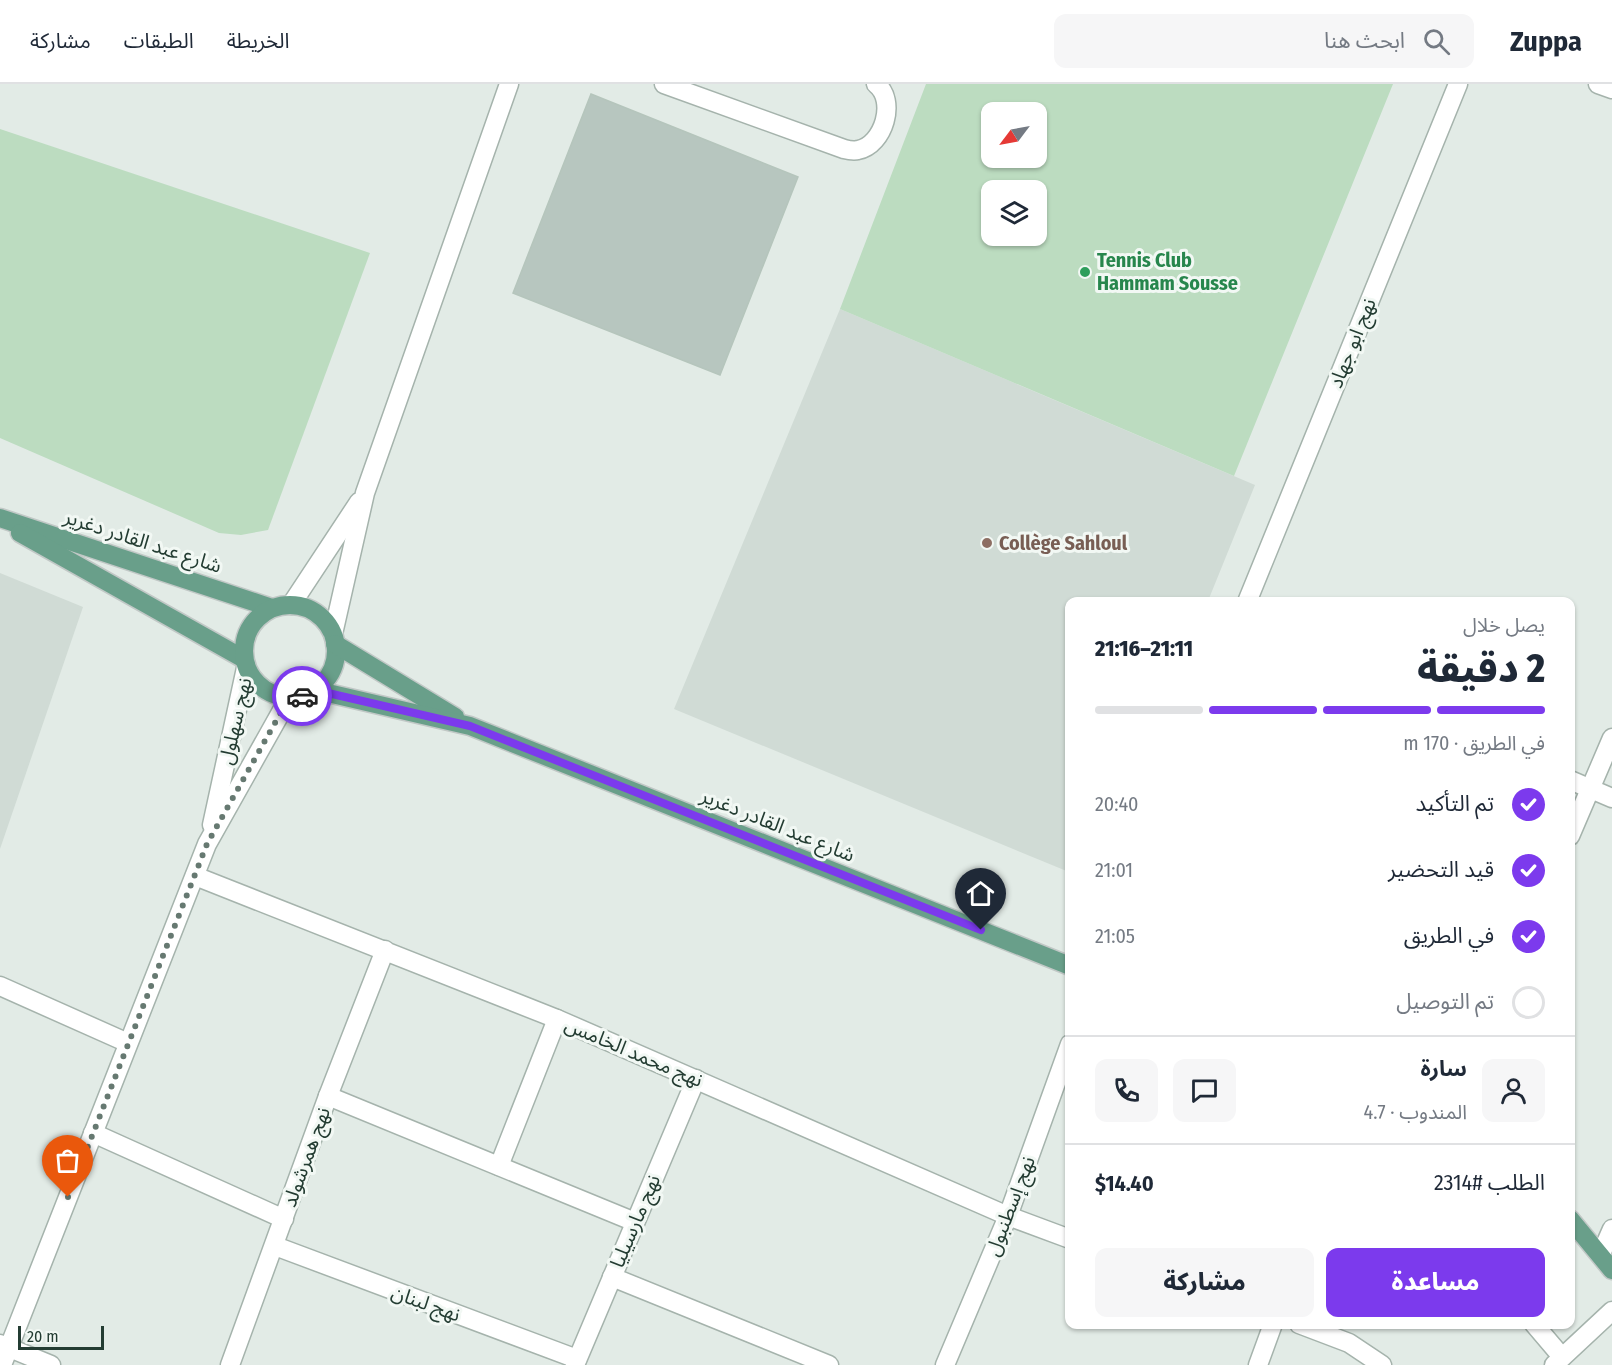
<!DOCTYPE html>
<html lang="ar">
<head>
<meta charset="utf-8">
<style>
  :root { --surface:#fff; --page:#f6f6f7; --text:#1f2937; --muted:#747a83; --line:#e0e1e3; --accent:#7c3aed }
  body { margin:0; font-family:"Fira Sans Condensed","Noto Sans Arabic",sans-serif; background:var(--page); color:var(--text); direction:rtl; height:100vh; display:flex; flex-direction:column; font-size:22px; white-space:nowrap }
  * { box-sizing:border-box; margin:0 }
  p { font-size:20px; color:var(--muted) }
  .icon { flex:none; width:33px; height:33px; fill:none; stroke:currentColor; stroke-width:2; stroke-linecap:round; stroke-linejoin:round }
  .map { position:relative; flex:1; overflow:hidden; direction:ltr }
  .drawer { position:absolute; left:1065px; top:513px; width:510px; height:732px; display:flex; flex-direction:column; background:var(--surface); border-radius:12px; box-shadow:0 2px 4px #0004; direction:rtl }
  .drawer>* { flex:none }
  .needle { width:39px; rotate:238deg }
  .controls { position:absolute; left:981px; top:18px; display:grid; gap:12px }
  .controls a { display:grid; place-items:center; width:66px; height:66px; border-radius:12px; background:var(--surface); box-shadow:0 2px 4px #0004; font-size:30px }
  .scale { position:absolute; left:18px; bottom:15px; width:86px; box-sizing:border-box; padding-left:6px; border:3px solid #233c32; border-top:0; font-size:16px; line-height:21px; white-space:nowrap; color:#233c32; -webkit-text-stroke:4px #f2f8f4; paint-order:stroke }
  .pin { position:absolute; display:grid; place-items:center; width:51px; height:51px; color:#fff; margin:-62px -26px; border-radius:50% 50% 50% 0; rotate:-45deg; box-shadow:0 0 6px #0007 }
  .pin .icon { rotate:45deg }
  .courier { position:absolute; display:grid; place-items:center; width:60px; height:60px; margin:-30px; border:4px solid #7c3aed; border-radius:50%; background:#fff; color:#222; box-shadow:0 2px 8px #0007 }
  .headline em { font-style:normal; font-weight:800 }
  .headline div { display:flex; flex-direction:column-reverse }
  .headline { display:flex; align-items:center; justify-content:space-between; height:102px; padding:0 30px }
  h1 { font-size:39px; font-weight:800; line-height:45px }
  .bar { display:grid; grid-template-columns:repeat(4,1fr); gap:9px 6px; align-content:center; height:72px; padding:0 30px }
  .bar i { height:8px; border-radius:4px; background:var(--line) }
  .bar .selected { background:var(--accent) }
  .bar p { grid-column:span 4 }
  .line { display:flex; align-items:center; gap:15px; padding:0 30px; border-top:2px solid var(--line) }
  .line div { flex:1 }
  .round { display:grid; place-items:center; flex:none; width:63px; height:63px; border-radius:12px; background:var(--page) }
  ol { padding:0 30px; list-style:none }
  li { display:flex; align-items:center; gap:18px; height:66px }
  li p { margin-inline-start:auto }
  li .icon { padding:6px; border-radius:50%; background:var(--accent); color:#fff; stroke-width:4 }
  li:last-child { color:var(--muted) }
  li i { width:33px; height:33px; border:3px solid var(--line); border-radius:50% }
  .action { display:flex; gap:12px; margin-top:auto; padding:12px 30px }
  .action a { flex:1; height:69px; border-radius:12px; background:var(--accent); color:#fff; font-size:24px; font-weight:800; line-height:69px; text-align:center }
  .action a+a { background:var(--page); color:var(--text) }
  header { display:flex; align-items:center; gap:36px; box-sizing:border-box; height:84px; padding:0 30px; background:var(--surface); border-bottom:2px solid var(--line) }
  header strong { font-size:28px }
  nav { display:flex; gap:33px; margin-inline-start:auto; font-size:21px }
  .search { width:420px; height:54px; background:var(--page); display:flex; align-items:center; gap:15px; box-sizing:border-box; padding:0 21px; border-radius:12px; color:var(--muted); font-size:22px }
  .map>svg:first-child { display:block }
</style>
</head>
<body>
<header>
<strong>Zuppa</strong>
<div class="search"><svg class="icon" aria-label="search" viewBox="0 0 24 24"><circle cx="10" cy="10" r="6"/><path d="M15 15l6 6"/></svg>ابحث هنا</div>
<nav><a>الخريطة</a><a>الطبقات</a><a>مشاركة</a></nav>
</header>
<div class="map">
<svg width="1612" height="1281" viewBox="0 0 1612 1281">
  <rect width="100%" height="100%" fill="#e2ebe6"/>
  <g fill="#d0dbd5">
    <polygon points="840,225 1255,401 1208,517 1070,518 1069,788 674,625"/>
    <polygon points="0,489 83,523 0,765"/>
  </g>
  <g fill="#bcdcc0" fill-rule="evenodd">
    <path d="M926,0h467l-159,392 -394,-167zM992,28h44v46h-44zM1036,106v46h-44v-46z"/>
    <polygon points="0,45 370,169 268,446 241,451 219,449 0,354"/>
  </g>
  <polygon fill="#b7c6bf" stroke="#b5c5bc" stroke-width="1.5" points="591,10 798,93 720,291 513,209"/>
  <g fill="none" stroke-linecap="round" stroke-linejoin="round">
    <g stroke="#a5b3ac" stroke-width="21">
      <g id="minor">
        <path d="M664,0l180,65c4,1 10,2 14,1 26,-5 39,-50 18,-66"/>
        <polyline points="1598,0 1612,5"/>
        <polyline points="1247,518 1458,0"/>
        <polyline points="291,521 359,418"/>
        <polyline points="333,550 365,409 509,0"/>
        <polyline points="1570,696 1612,714"/>
        <polyline points="212,741 246,584"/>
        <polyline points="1570,752 1612,654"/>
        <polyline points="195,792 557,935 1008,1132 1070,1155"/>
        <polyline points="0,902 128,959"/>
        <polyline points="328,1012 635,1138"/>
        <polyline points="93,1049 284,1135"/>
        <polyline points="499,1082 557,935"/>
        <polyline points="275,1162 577,1275"/>
        <polyline points="1601,1170 1612,1145"/>
        <polyline points="612,1193 829,1281"/>
        <polyline points="1299,1240 1349,1259 1382,1281"/>
        <polyline points="1534,1240 1562,1273"/>
        <polyline points="0,1260 51,1281"/>
        <polyline points="2,1281 207,760 289,614"/>
        <polyline points="230,1281 328,1012 385,866"/>
        <polyline points="575,1281 696,995"/>
        <polyline points="945,1281 1008,1132 1070,960"/>
        <polyline points="1258,1281 1273,1240"/>
        <polyline points="1554,1281 1612,1227"/>
      </g>
    </g>
    <g stroke="#c1c8c6" stroke-width="21">
      <g id="major">
        <polyline points="0,434 272,524"/>
        <polyline points="20,449 244,575"/>
        <circle cx="290" cy="567" r="46"/>
        <polyline points="335,560 455,633"/>
        <polyline points="315,606 470,642 1070,882"/>
        <polyline points="1570,1135 1612,1186"/>
      </g>
    </g>
    <use href="#minor" stroke="#fff" stroke-width="18"/>
    <use href="#major" stroke="#699f8a" stroke-width="18"/>
  </g>
  <g fill="none" stroke-linecap="round" stroke-linejoin="round">
    <polyline stroke="#667971" stroke-width="6" stroke-dasharray="0 10.8" points="68,1113 207,760 289,614 302,612"/>
    <polyline stroke="#7c3aed" stroke-width="8" points="302,612 315,606 470,642 981,846"/>
  </g>
  <circle fill="#2e9e5b" stroke="#f2f8f4" stroke-width="2" cx="1085" cy="188" r="6"/>
  <circle fill="#8d6e63" stroke="#f2f8f4" stroke-width="2" cx="987" cy="459" r="6"/>
  <g text-anchor="middle" stroke-width="6" stroke-linejoin="round" paint-order="stroke">
    <g font-size="20" font-weight="bold" fill="#27864d" stroke="#f2f8f4" text-anchor="start">
      <text x="1097" y="183">Tennis Club<tspan x="1097" dy="23">Hammam Sousse</tspan></text>
    </g>
    <g font-size="20" fill="#233c32" stroke="#f2f8f4">
      <text transform="translate(1352 259) rotate(-68)" y="7">نهج ابو جهاد</text>
      <text transform="translate(143 457) rotate(18)" y="7">شارع عبد القادر دغرير</text>
      <text transform="translate(235 637) rotate(-77)" y="7">نهج سهلول</text>
      <text transform="translate(778 741) rotate(22)" y="7">شارع عبد القادر دغرير</text>
      <text transform="translate(634 968) rotate(23)" y="7">نهج محمد الخامس</text>
      <text transform="translate(306 1073) rotate(-70)" y="7">نهج همرشولد</text>
      <text transform="translate(1010 1122) rotate(-69)" y="7">نهج إسطنبول</text>
      <text transform="translate(635 1137) rotate(-67)" y="7">نهج مارسيليا</text>
      <text transform="translate(426 1219) rotate(20)" y="7">نهج لبنان</text>
    </g>
    <g font-size="20" font-weight="bold" fill="#785e54" stroke="#f2f8f4" text-anchor="start">
      <text x="999" y="466">Collège Sahloul</text>
    </g>
  </g>
</svg>
<div class="controls">
<a><svg class="needle" viewBox="-14 -14 28 28"><path d="M0-13l5 13h-10z" fill="#e53935"/><path d="M0 13l5-13h-10z" fill="#747a83"/></svg></a>
<a><svg class="icon" aria-label="layers" viewBox="0 0 24 24"><path d="M12 4l9 5-9 5-9-5zM3 14l9 5 9-5"/></svg></a>
</div>
<div class="scale">20 m</div>
<div class="pin" style="left:68px;top:1113px;background:#ea580c"><svg class="icon" aria-label="bag" viewBox="0 0 24 24"><path d="M5 8h14l-1 12H6zM9 8a3 3 0 0 1 6 0"/></svg></div>
<div class="pin" style="left:981px;top:846px;background:#1f2937"><svg class="icon" aria-label="home" viewBox="0 0 24 24"><path d="M3 11l9-7 9 7M6 9v11h12V9"/></svg></div>
<div class="courier" style="left:302px;top:612px"><svg class="icon" aria-label="car" viewBox="0 0 24 24"><path d="M5 17H2v-5l4-1 3-4h7l3 4 3 1v5h-3M9 17h6M6 11h13"/><circle cx="7" cy="17" r="2"/><circle cx="17" cy="17" r="2"/></svg></div>
<section class="drawer">
<div class="headline"><div><h1>2 دقيقة</h1><p>يصل خلال</p></div><em>21:11–21:16</em></div>
<div class="bar"><i class="selected"></i><i class="selected"></i><i class="selected"></i><i></i><p>في الطريق · 170 m</p></div>
<ol>
<li><svg class="icon" aria-label="check" viewBox="0 0 24 24"><path d="M5 12l5 5 9-10"/></svg>تم التأكيد<p>20:40</p></li>
<li><svg class="icon" aria-label="check" viewBox="0 0 24 24"><path d="M5 12l5 5 9-10"/></svg>قيد التحضير<p>21:01</p></li>
<li><svg class="icon" aria-label="check" viewBox="0 0 24 24"><path d="M5 12l5 5 9-10"/></svg>في الطريق<p>21:05</p></li>
<li><i></i>تم التوصيل</li>
</ol>
<div class="line" style="height:108px"><a class="round"><svg class="icon" aria-label="person" viewBox="0 0 24 24"><circle cx="12" cy="8" r="4"/><path d="M4 21q1-7 8-7t8 7"/></svg></a><div><b>سارة</b><p>المندوب · 4.7</p></div><a class="round"><svg class="icon" aria-label="chat" viewBox="0 0 24 24"><path d="M4 5h16v11H9l-5 4z"/></svg></a><a class="round"><svg class="icon" aria-label="phone" viewBox="0 0 24 24"><path d="M5 4h4l2 5-3 2q2 4 5 5l2-3 5 2v4C11 20 4 13 5 4z"/></svg></a></div>
<div class="line" style="height:78px"><div>الطلب #2314</div><b>$14.40</b></div>
<div class="action"><a>مساعدة</a><a>مشاركة</a></div>
</section>
</div>
</body>
</html>
